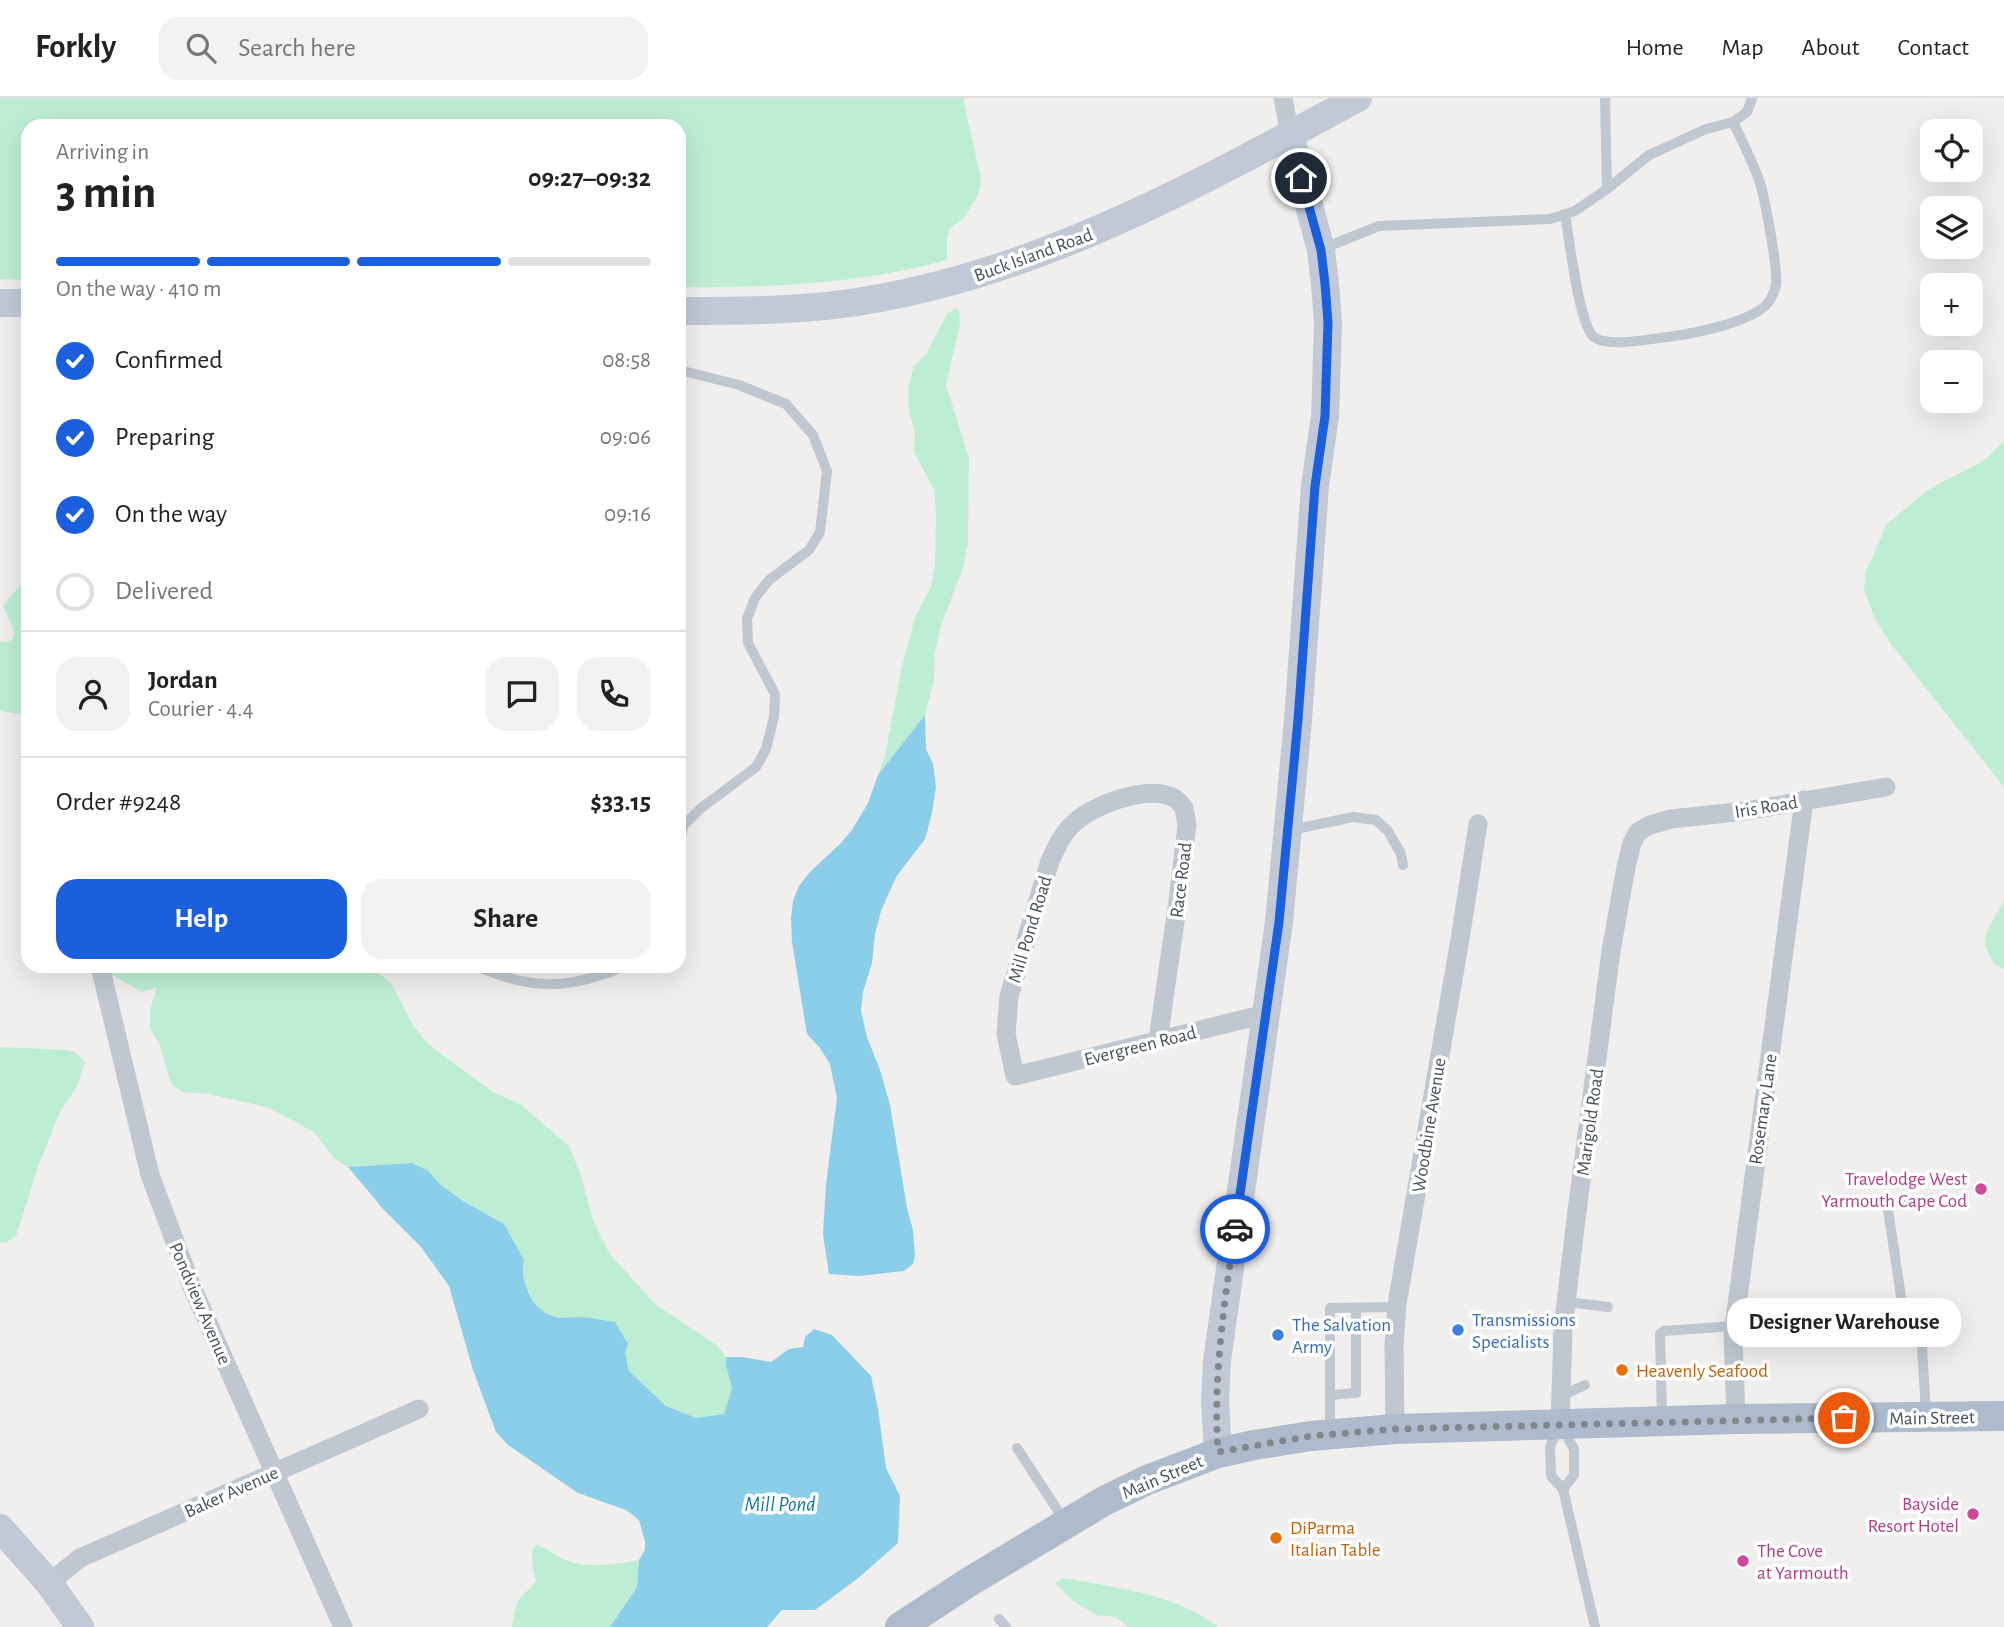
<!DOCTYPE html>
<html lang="en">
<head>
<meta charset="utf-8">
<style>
  :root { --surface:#fff; --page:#f2f2f2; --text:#222; --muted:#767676; --line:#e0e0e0; --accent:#1c5fdd }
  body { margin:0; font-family:"Alegreya Sans",sans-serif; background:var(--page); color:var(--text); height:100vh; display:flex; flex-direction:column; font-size:26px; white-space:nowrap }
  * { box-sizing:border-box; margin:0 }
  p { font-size:23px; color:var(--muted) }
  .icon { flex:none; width:38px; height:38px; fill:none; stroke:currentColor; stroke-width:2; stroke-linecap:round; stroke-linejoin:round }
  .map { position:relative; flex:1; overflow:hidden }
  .sheet { position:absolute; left:21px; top:21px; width:665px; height:854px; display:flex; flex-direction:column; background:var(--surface); border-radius:21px; box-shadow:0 7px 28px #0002 }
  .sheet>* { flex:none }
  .tools { position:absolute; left:1920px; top:21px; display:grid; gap:14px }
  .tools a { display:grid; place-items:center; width:63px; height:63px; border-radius:14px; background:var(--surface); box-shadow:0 7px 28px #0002; font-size:35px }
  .pin { position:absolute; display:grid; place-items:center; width:60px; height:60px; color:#fff; margin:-30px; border:4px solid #fff; border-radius:50%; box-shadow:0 2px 7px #0007 }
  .courier { position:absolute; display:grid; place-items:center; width:70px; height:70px; margin:-35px; border:5px solid #1c5fdd; border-radius:50%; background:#fff; color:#222; box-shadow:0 2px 9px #0007 }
  .bubble { position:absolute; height:49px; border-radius:21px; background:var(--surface); box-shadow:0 7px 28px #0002; font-size:23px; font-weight:600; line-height:49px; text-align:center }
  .head em { font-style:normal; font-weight:600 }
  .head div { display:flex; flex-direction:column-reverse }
  .head { display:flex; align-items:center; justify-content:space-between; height:119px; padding:0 35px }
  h1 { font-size:46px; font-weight:600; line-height:52px }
  .bar { display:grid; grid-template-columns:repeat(4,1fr); gap:10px 7px; align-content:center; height:84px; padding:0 35px }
  .bar i { height:9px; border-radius:5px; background:var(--line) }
  .bar .on { background:var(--accent) }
  .bar p { grid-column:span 4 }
  .line { display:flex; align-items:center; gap:18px; padding:0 35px; border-top:2px solid var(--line) }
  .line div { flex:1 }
  .round { display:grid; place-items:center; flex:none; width:74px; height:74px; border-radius:21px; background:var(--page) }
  ol { padding:0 35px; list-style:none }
  li { display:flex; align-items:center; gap:21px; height:77px }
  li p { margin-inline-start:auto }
  li .icon { padding:7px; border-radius:50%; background:var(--accent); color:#fff; stroke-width:4 }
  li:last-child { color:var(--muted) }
  li i { width:38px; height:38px; border:4px solid var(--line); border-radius:50% }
  .button { display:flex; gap:14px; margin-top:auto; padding:14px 35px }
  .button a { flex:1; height:80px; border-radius:21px; background:var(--accent); color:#fff; font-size:28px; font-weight:600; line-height:80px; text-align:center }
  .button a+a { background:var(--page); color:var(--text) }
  header { display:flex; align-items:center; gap:42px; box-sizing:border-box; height:98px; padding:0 35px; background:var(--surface); border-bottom:2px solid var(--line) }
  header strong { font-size:33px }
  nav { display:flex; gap:38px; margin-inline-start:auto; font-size:24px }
  .search { width:490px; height:63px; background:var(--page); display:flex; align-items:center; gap:18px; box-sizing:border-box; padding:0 24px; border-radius:21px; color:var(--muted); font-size:26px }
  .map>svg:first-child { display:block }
</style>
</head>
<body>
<header>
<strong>Forkly</strong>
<div class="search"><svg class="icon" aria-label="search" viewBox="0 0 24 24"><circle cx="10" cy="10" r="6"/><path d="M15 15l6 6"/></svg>Search here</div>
<nav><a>Home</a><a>Map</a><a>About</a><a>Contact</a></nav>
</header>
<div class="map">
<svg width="2004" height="1529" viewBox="0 0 2004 1529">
  <rect width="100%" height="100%" fill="#f1eeee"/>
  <g fill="#bdeed4">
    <path d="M0,0h963l18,81 -3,16 -14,23 -15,11 -2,10v21c-88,24 -178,28 -268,27v-161h-651v154l-28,-1z"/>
    <polygon points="954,211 959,212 960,226 946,287 969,360 968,446 963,470 942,525 935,554 934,582 925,617 878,677 885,658 901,573 915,519 931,489 935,467 936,414 934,392 914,354 915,334 909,314 908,290 914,268 926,256 947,216"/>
    <polygon points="2004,343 2004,689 1891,546 1875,521 1864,492 1866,473 1887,426 1929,391 1983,363"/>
    <path d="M28,475v142l-28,-4v-70l7,1 5,-2 3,-7 -12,-27c7,-12 20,-20 25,-33z"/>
    <path d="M2004,803v68l-10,-5c-3,-6 -8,-15 -9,-22 -1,-9 14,-31 19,-41z"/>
    <path d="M107,868h264l21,19 22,42 15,18 64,47 27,12 49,42 11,27 14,50 15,30 46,51 63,42 8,11v9l6,22 -8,26 -28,4 -30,-12 -37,-35 -4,-18 -46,-36c-7,0 -16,2 -23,1 -31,-6 -42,-69 -52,-94l-41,-23 -22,-16 -14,-15 -15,-7 -64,4 -13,-8 -21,-27 -47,-25 -59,-13 -25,-2 -8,-5 -5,-6 -10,-36 -10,-17v-18l7,-23 -15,5 -32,-18z"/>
    <polygon points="0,949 66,952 75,954 85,964 77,988 60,1014 39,1066 16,1138 7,1144 0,1145"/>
    <path d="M538,1447c10,4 19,12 30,16 23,8 48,3 71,-1l-2,27 -27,40h-98c2,-12 2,-25 12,-33 5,-5 8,-7 12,-13 -3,-11 -4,-20 -4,-32z"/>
    <path d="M1063,1480c52,10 112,15 155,49h-90l-12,-10 -20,-2 -24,-15 -17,-17z"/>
  </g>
  <g fill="#8aceea">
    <polygon points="925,617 926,651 933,666 936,689 932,715 925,741 896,779 881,813 875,836 872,865 863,894 861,913 867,939 880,972 890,1007 907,1110 913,1132 915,1158 913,1166 904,1173 859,1178 829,1176 823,1136 826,1086 837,1000 830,966 820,950 807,936 792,844 791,820 793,803 799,788 809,775 841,745 852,732 868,705 878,677"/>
    <path d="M412,1065l15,7 14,15 22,16 41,23 20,36c-5,20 8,51 31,57 7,2 14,0 21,0 13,0 26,3 39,5l13,22 -3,9 4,18 37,35 30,12 28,-4 8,-26 -6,-22v-9h16l29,5 18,-13 14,-2 2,-10 9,-8 18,6 39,41 7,33 8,59 14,28 -2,47 -41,36 -42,31h-33l-15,17h-157l27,-40 2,-27 6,-10v-9l-6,-21 -13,-10 -48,-17 -70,-48 -12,-13 -23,-62 -24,-84 -28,-39 -37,-37 -36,-43z"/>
  </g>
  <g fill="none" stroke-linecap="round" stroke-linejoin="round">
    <g stroke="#bfc7d0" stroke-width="10">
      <polyline points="1605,0 1607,91"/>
      <path d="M1565,116c4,23 14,112 29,123 15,11 55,2 73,0 24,-3 90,-15 103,-37 2,-3 5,-11 6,-15 2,-16 -11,-88 -17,-105 -7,-20 -17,-39 -26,-58"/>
      <polyline points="1324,150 1379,128 1550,121 1575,113 1607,91 1649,57 1706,31 1733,24 1747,14 1752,0"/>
      <polyline points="679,272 739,287 786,306 813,337 827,373 820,434 809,452 769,482 755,500 747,521 748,545 775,596 774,619 766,651 756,669 700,711 684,727 680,739 679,776"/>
      <polyline points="1291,732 1353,719 1376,722 1388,733 1401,756 1403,767"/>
      <path d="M476,868c42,18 77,25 121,10 9,-2 18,-5 25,-10"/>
      <polyline points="1567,1204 1608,1209"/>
      <polyline points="1330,1297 1330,1210 1396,1209"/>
      <polyline points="1561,1298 1585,1287"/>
      <polyline points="1926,1316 1921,1232 1903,1212 1887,1105 1929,1102"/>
      <polyline points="1662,1319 1660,1236 1664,1233 1734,1228"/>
      <polyline points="1558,1330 1550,1349 1551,1378 1563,1391 1595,1529"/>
      <polyline points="1562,1330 1574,1351 1574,1377 1563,1391"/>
      <polyline points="1330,1332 1330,1297 1356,1295 1356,1210"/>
      <polyline points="1017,1350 1064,1422"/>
      <polyline points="999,1521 1006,1529"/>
    </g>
    <g stroke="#bfc7d0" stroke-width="19">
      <polyline points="1283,0 1290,37"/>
      <polyline points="100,868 150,1077 192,1189 343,1529"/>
      <path d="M1158,942l20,-139 9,-76 -3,-17c-3,-4 -8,-10 -12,-11 -26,-12 -80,8 -99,27 -11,10 -17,24 -23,37l-41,135 -3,38 9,42 250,-62"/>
      <polyline points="1736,1321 1733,1237 1804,702"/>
      <polyline points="1560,1327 1563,1230 1577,1113 1611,853 1626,769 1632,745 1638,734 1650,727 1671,721 1745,713 1886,689"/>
      <polyline points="1395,1331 1394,1247 1397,1206 1460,841 1478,726"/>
      <polyline points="49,1485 80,1460 419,1311"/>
    </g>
    <g stroke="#c1c9d7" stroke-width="28">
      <polyline points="0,205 28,205"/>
      <path d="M679,213c66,0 131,0 196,-12 175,-31 328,-118 483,-201"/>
      <polyline points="1218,1355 1215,1303 1217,1263 1279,824 1298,622 1315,388 1325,318 1328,224 1325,186 1321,152 1290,37"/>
      <polyline points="0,1430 49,1485 80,1529"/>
    </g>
    <polyline stroke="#aebbcd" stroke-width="30" points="900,1529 969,1484 1104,1403 1147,1382 1218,1355 1254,1347 1311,1338 1395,1331 1736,1321 2004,1318"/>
  </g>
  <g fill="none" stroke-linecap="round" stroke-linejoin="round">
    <path stroke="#82878e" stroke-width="7" stroke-dasharray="0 12.6" d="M1235,1131c-11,75 -22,148 -17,223l93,-16 84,-7 449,-11"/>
    <polyline stroke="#1c5fdd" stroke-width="9" points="1235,1131 1279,824 1298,622 1315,388 1325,318 1328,224 1325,186 1321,152 1301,80"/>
  </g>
  <g fill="#d1479c" stroke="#fff" stroke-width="2.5">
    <circle cx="1981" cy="1091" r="7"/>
    <circle cx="1973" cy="1416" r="7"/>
    <circle cx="1743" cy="1463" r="7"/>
  </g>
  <g fill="#3f7fe0" stroke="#fff" stroke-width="2.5">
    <circle cx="1458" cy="1232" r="7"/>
    <circle cx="1278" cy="1237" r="7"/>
  </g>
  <g fill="#e8710a" stroke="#fff" stroke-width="2.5">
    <circle cx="1622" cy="1272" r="7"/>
    <circle cx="1276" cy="1440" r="7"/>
  </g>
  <g text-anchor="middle" stroke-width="7" stroke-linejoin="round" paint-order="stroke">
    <g font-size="19" fill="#47505b" stroke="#fff">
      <text transform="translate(1033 156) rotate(-20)" y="7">Buck Island Road</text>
      <text transform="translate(1766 708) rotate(-9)" y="7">Iris Road</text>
      <text transform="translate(1180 782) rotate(-83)" y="7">Race Road</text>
      <text transform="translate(1029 831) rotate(-73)" y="7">Mill Pond Road</text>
      <text transform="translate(1140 947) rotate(-14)" y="7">Evergreen Road</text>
      <text transform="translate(1762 1011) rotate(-82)" y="7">Rosemary Lane</text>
      <text transform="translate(1589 1024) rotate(-82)" y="7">Marigold Road</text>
      <text transform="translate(1428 1027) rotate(-81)" y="7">Woodbine Avenue</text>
      <text transform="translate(201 1205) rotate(67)" y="7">Pondview Avenue</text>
      <text transform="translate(1932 1319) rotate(-1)" y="7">Main Street</text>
      <text transform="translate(1162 1378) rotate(-23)" y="7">Main Street</text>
      <text transform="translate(231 1393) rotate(-24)" y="7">Baker Avenue</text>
    </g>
    <g font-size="19" fill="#b23c85" stroke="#fff" text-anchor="end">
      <text x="1967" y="1087">Travelodge West<tspan x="1967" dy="22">Yarmouth Cape Cod</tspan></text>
      <text x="1959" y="1412">Bayside<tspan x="1959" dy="22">Resort Hotel</tspan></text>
      <text x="1757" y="1459" text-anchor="start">The Cove<tspan x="1757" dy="22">at Yarmouth</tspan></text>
    </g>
    <g font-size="19" fill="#366cbe" stroke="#fff" text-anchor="start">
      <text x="1472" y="1228">Transmissions<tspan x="1472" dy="22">Specialists</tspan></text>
      <text x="1292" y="1233">The Salvation<tspan x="1292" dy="22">Army</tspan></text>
    </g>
    <g font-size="19" fill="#c56008" stroke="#fff" text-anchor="start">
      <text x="1636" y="1279">Heavenly Seafood</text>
      <text x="1290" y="1436">DiParma<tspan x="1290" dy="22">Italian Table</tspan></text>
    </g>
    <g font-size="21" font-style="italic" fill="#0e79a6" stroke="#fff">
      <text x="780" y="1413">Mill Pond</text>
    </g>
  </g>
</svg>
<div class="tools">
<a><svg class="icon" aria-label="locate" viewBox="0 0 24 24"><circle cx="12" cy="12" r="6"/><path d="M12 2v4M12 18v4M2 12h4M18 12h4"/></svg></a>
<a><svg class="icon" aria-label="layers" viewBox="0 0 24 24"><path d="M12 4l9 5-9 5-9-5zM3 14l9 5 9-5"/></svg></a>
<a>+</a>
<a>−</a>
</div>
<div class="pin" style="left:1844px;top:1320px;background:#ea580c"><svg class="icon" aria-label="bag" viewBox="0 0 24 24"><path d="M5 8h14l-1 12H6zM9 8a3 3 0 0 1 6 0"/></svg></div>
<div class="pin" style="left:1301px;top:80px;background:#1f2937"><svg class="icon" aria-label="home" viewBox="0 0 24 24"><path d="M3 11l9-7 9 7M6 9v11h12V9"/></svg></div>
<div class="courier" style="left:1235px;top:1131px"><svg class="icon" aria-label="car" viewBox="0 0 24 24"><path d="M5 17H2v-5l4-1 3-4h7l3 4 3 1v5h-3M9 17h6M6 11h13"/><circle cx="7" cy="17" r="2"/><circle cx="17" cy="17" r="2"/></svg></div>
<div class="bubble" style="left:1727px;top:1200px;width:234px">Designer Warehouse</div>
<section class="sheet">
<div class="head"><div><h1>3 min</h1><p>Arriving in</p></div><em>09:27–09:32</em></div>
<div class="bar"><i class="on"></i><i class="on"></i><i class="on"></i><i></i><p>On the way · 410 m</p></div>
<ol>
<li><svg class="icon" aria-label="check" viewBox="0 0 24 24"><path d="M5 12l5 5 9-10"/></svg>Confirmed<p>08:58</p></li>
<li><svg class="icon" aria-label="check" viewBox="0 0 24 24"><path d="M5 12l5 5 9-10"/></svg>Preparing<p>09:06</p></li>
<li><svg class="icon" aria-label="check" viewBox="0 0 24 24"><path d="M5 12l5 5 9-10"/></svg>On the way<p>09:16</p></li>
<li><i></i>Delivered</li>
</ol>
<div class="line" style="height:126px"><a class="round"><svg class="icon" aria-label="person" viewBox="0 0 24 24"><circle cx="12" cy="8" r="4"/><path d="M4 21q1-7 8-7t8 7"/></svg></a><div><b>Jordan</b><p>Courier · 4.4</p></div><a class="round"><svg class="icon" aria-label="chat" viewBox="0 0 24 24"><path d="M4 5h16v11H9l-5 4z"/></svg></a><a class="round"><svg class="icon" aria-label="phone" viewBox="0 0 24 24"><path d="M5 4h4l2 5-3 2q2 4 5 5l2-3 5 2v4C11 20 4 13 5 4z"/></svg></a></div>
<div class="line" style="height:91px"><div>Order #9248</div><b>$33.15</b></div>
<div class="button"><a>Help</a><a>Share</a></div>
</section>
</div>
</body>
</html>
